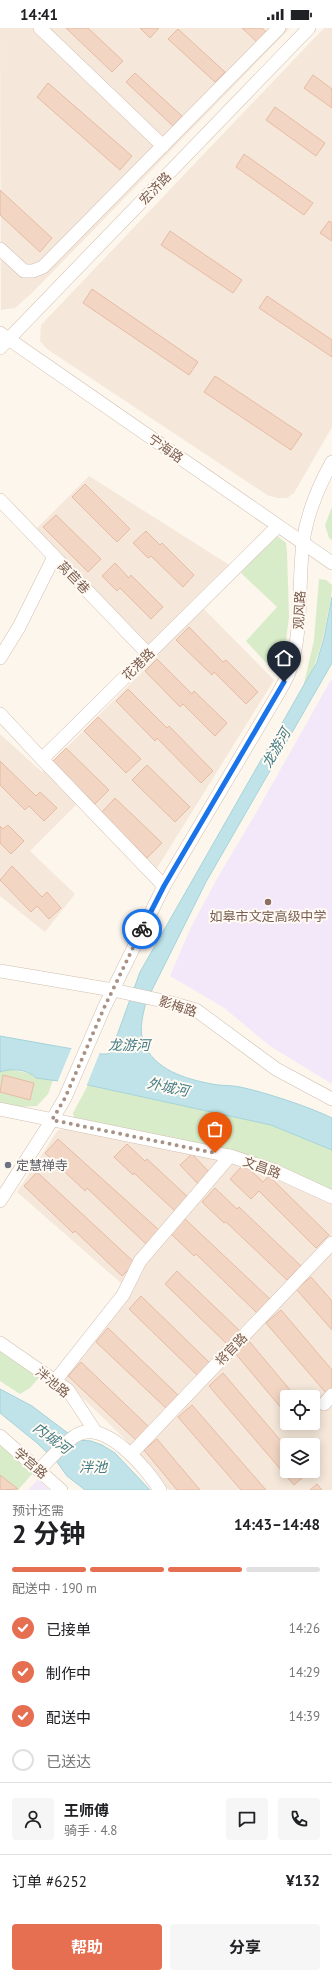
<!DOCTYPE html>
<html lang="zh">
<head>
<meta charset="utf-8">
<style>
  :root { --surface:#fff; --page:#f6f6f6; --text:#202124; --muted:#757577; --line:#e0e0e0; --accent:#e76f51 }
  body { margin:0; font-family:"PT Sans","Noto Sans SC",sans-serif; background:var(--page); color:var(--text); height:100vh; display:flex; flex-direction:column; font-size:15px; white-space:nowrap }
  * { box-sizing:border-box; margin:0 }
  p { font-size:13px; color:var(--muted) }
  .icon { flex:none; width:22px; height:22px; fill:none; stroke:currentColor; stroke-width:2; stroke-linecap:round; stroke-linejoin:round }
  .map { position:relative; height:1462px; overflow:hidden }
  .panel { display:flex; flex-direction:column; background:var(--surface); flex:1 }
  .panel>* { flex:none }
  .buttons { position:absolute; left:280px; top:1362px; display:grid; gap:8px }
  .buttons a { display:grid; place-items:center; width:40px; height:40px; border-radius:4px; background:var(--surface); box-shadow:0 2px 10px #0003; font-size:20px }
  .pin { position:absolute; display:grid; place-items:center; width:34px; height:34px; color:#fff; margin:-41px -17px; border-radius:50% 50% 50% 0; rotate:-45deg; box-shadow:0 0 4px #0007 }
  .pin .icon { rotate:45deg }
  .courier { position:absolute; display:grid; place-items:center; width:40px; height:40px; margin:-20px; border:3px solid #1a73e8; border-radius:50%; background:#fff; color:#222; box-shadow:0 1px 5px #0007 }
  .headline em { font-style:normal; font-weight:700 }
  .headline div { display:flex; flex-direction:column-reverse }
  .headline { display:flex; align-items:center; justify-content:space-between; height:68px; padding:0 12px }
  h1 { font-size:26px; font-weight:700; line-height:30px }
  .bar { display:grid; grid-template-columns:repeat(4,1fr); gap:6px 4px; align-content:center; height:48px; padding:0 12px }
  .bar i { height:5px; border-radius:3px; background:var(--line) }
  .bar .current { background:var(--accent) }
  .bar p { grid-column:span 4 }
  .line { display:flex; align-items:center; gap:10px; padding:0 12px; border-top:1px solid var(--line) }
  .line div { flex:1 }
  .round { display:grid; place-items:center; flex:none; width:42px; height:42px; border-radius:4px; background:var(--page) }
  ol { padding:0 12px; list-style:none }
  li { display:flex; align-items:center; gap:12px; height:44px }
  li p { margin-inline-start:auto }
  li .icon { padding:4px; border-radius:50%; background:var(--accent); color:#fff; stroke-width:4 }
  li:last-child { color:var(--muted) }
  li i { width:22px; height:22px; border:2px solid var(--line); border-radius:50% }
  .button { display:flex; gap:8px; margin-top:auto; padding:8px 12px }
  .button a { flex:1; height:46px; border-radius:4px; background:var(--accent); color:#fff; font-size:16px; font-weight:700; line-height:46px; text-align:center }
  .button a+a { background:var(--page); color:var(--text) }
  .status { display:flex; justify-content:space-between; align-items:center; height:28px; padding:0 20px; background:var(--surface); direction:ltr }
  .status svg { height:11px; fill:currentColor }
  .map>svg:first-child { display:block }
</style>
</head>
<body>
<div class="status"><b>14:41</b><svg viewBox="0 0 49 12"><path d="M0 12V9h3v3zM5 12V6h3v6zM10 12V3h3v9zM15 12V0h3v12zM26 1h20v11H26zM47 4h2v5h-2z"/></svg></div>
<div class="map">
<svg width="332" height="1462" viewBox="0 0 332 1462">
  <rect width="100%" height="100%" fill="#fdf6ec"/>
  <g fill="#f5e8da" fill-rule="evenodd">
    <polygon points="0,0 290,0 32,265 15,280 1,282"/>
    <polygon points="324,0 332,0 332,399 294,465 287,470 277,470 267,467 47,321 40,313 41,297"/>
    <polygon points="89,448 231,538 195,572 274,652 154,845 78,775 30,823 75,866 45,904 0,868 0,706 42,744 158,628 34,503"/>
    <polygon points="68,1101 243,1134 332,1172 332,1209 132,1418 60,1348 122,1256 17,1164 58,1102"/>
    <path d="M332,1221v241h-163l-32,-36zM287,1369h26v26h-26zM287,1417h26v26h-26z"/>
  </g>
  <g fill="#f3e8fa">
    <polygon points="332,650 332,1056 270,1018 223,979 170,948 191,899 218,849 257,783"/>
    <polygon points="38,1451 49,1462 28,1462"/>
  </g>
  <g fill="#d8ecc9">
    <polygon points="332,479 332,512 329,510 325,497"/>
    <polygon points="276,507 286,515 287,524 289,589 283,637 278,648 246,613 277,579 241,545"/>
    <path d="M319,551l7,1 6,5c0,10 -2,19 -4,28 -5,28 -11,51 -25,75l11,-48z"/>
    <polygon points="8,1041 32,1046 36,1050 53,1052 48,1066 37,1078 21,1079 0,1075 0,1044"/>
    <polygon points="88,1057 271,1097 332,1122 332,1165 241,1125 75,1094 73,1085"/>
    <polygon points="0,1317 42,1346 30,1360 20,1366 0,1353"/>
    <polygon points="0,1416 33,1445 18,1462 0,1462"/>
  </g>
  <g fill="#bfe3e8" stroke="#a5d3da">
    <path d="M332,569v66l-126,219 -60,120c-3,12 -7,27 -3,39 10,29 43,38 69,43 9,2 19,1 28,3 24,5 70,20 92,31v32l-61,-25 -183,-40 -52,-7c-8,-9 -26,-10 -36,-6v-36l101,18h6l4,-2 29,-80 177,-310 7,-24z"/>
    <polygon points="0,1361 32,1378 77,1412 91,1413 102,1417 115,1425 150,1462 85,1462 67,1448 57,1434 37,1415 0,1385"/>
  </g>
  <polygon fill="#fdf6ec" points="72,1019 100,1024 86,1059 57,1055"/>
  <g fill="#f3d5c3" stroke="#e6bba3">
    <polygon points="66,0 88,0 123,33 112,44"/>
    <polygon points="140,0 159,0 150,10"/>
    <polygon points="242,0 262,0 266,4 257,14"/>
    <polygon points="178,1 225,44 215,54 168,11"/>
    <polygon points="135,45 182,88 173,98 126,54"/>
    <polygon points="313,47 332,61 332,80 304,60"/>
    <polygon points="48,55 132,128 120,142 37,69"/>
    <polygon points="275,79 325,115 316,128 266,92"/>
    <polygon points="244,126 313,175 304,187 236,139"/>
    <polygon points="0,162 52,210 40,224 0,187"/>
    <polygon points="329,193 332,195 332,213 320,205"/>
    <polygon points="170,203 242,252 233,265 161,217"/>
    <polygon points="92,261 198,334 189,347 83,275"/>
    <polygon points="267,268 332,312 332,329 259,280"/>
    <polygon points="215,348 302,406 291,422 204,364"/>
    <polygon points="85,456 130,501 117,514 72,469"/>
    <polygon points="56,487 101,531 88,544 43,499"/>
    <polygon points="146,503 160,517 162,515 194,547 183,559 151,528 148,530 133,515"/>
    <polygon points="115,535 129,550 131,547 163,579 151,591 120,560 117,563 102,548"/>
    <polygon points="189,599 223,634 226,632 258,664 246,676 214,644 212,647 176,612"/>
    <polygon points="157,631 192,666 194,663 227,695 215,708 183,676 180,679 145,643"/>
    <polygon points="128,661 167,700 169,698 213,743 201,755 157,710 155,713 116,673"/>
    <polygon points="98,689 141,731 126,745 84,703"/>
    <polygon points="66,720 109,762 95,776 52,734"/>
    <polygon points="0,733 36,768 40,764 57,780 44,793 29,778 25,782 0,757"/>
    <polygon points="147,737 190,779 175,794 132,752"/>
    <polygon points="115,770 162,815 147,830 101,785"/>
    <polygon points="8,797 24,813 11,826 0,815 0,798 3,801"/>
    <polygon points="12,838 42,869 47,864 61,880 49,891 37,878 31,884 0,852"/>
    <polygon points="3,1047 34,1055 30,1072 0,1064"/>
    <polygon points="58,1111 159,1202 146,1216 87,1160 85,1163 45,1125"/>
    <polygon points="127,1116 145,1133 147,1131 189,1170 176,1184 134,1145 133,1147 114,1129"/>
    <polygon points="192,1126 211,1146 200,1158 180,1137"/>
    <polygon points="244,1136 263,1154 269,1148 329,1207 316,1220 259,1163 251,1171 230,1151"/>
    <polygon points="37,1144 135,1235 122,1248 75,1203 73,1205 24,1158"/>
    <polygon points="215,1160 237,1181 239,1179 301,1238 287,1252 226,1194 224,1195 202,1174"/>
    <polygon points="184,1190 270,1271 257,1285 196,1226 194,1228 170,1205"/>
    <polygon points="177,1243 240,1303 227,1316 165,1256"/>
    <polygon points="311,1249 332,1273 332,1302 296,1261"/>
    <polygon points="141,1268 211,1336 198,1348 129,1281"/>
    <polygon points="281,1282 332,1342 332,1360 326,1365 266,1295"/>
    <polygon points="108,1300 179,1368 167,1381 96,1314"/>
    <polygon points="249,1313 296,1369 287,1369 287,1387 235,1325"/>
    <polygon points="81,1334 149,1399 136,1412 68,1348"/>
    <polygon points="223,1345 287,1420 287,1443 307,1443 308,1445 294,1457 209,1358"/>
    <polygon points="192,1377 266,1462 241,1462 178,1389"/>
    <polygon points="294,1395 303,1395 298,1400"/>
    <polygon points="157,1411 200,1462 177,1462 144,1422"/>
    <polygon points="0,1447 18,1461 0,1462"/>
    <polygon points="317,1456 322,1462 310,1462"/>
  </g>
  <g fill="none" stroke-linecap="round" stroke-linejoin="round">
    <g stroke="#d1beb0" stroke-width="14">
      <g id="minor">
        <polyline points="40,0 163,118"/>
        <polyline points="0,221 24,243 33,243 43,239 279,0"/>
        <polyline points="0,305 332,535"/>
        <polyline points="0,320 309,0"/>
        <polyline points="0,472 148,626"/>
        <polyline points="0,630 19,599 54,529"/>
        <polyline points="0,686 42,731 278,498"/>
        <polyline points="42,731 164,858"/>
        <polyline points="0,943 113,962 168,974 196,982 276,1041 332,1071"/>
        <polyline points="0,1081 230,1128 273,1142 332,1169"/>
        <path d="M0,1173l52,-81 13,-22 39,-90 60,-122 115,-194c4,-7 8,-14 11,-22 13,-41 8,-85 13,-128 4,-28 15,-55 29,-80"/>
        <polyline points="0,1315 68,1362 95,1403"/>
        <polyline points="55,1353 123,1267 140,1233 230,1128"/>
        <polyline points="324,1376 332,1367"/>
        <polyline points="0,1408 61,1462"/>
        <polyline points="131,1426 332,1215"/>
        <path d="M39,1442c11,-11 23,-25 36,-34 29,-19 72,33 85,54"/>
      </g>
    </g>
    <use href="#minor" stroke="#fff" stroke-width="13"/>
  </g>
  <g fill="none" stroke-linecap="round" stroke-linejoin="round">
    <polyline stroke="#a89285" stroke-width="4" stroke-dasharray="0 7.2" points="142,901 104,980 65,1070 52,1092 215,1125"/>
    <polyline stroke="#1a73e8" stroke-width="5" points="142,901 164,858 284,654"/>
  </g>
  <circle fill="#8d6e63" stroke="#fffaf3" stroke-width="1.5" cx="268" cy="874" r="4"/>
  <circle fill="#6b7280" stroke="#fffaf3" stroke-width="1.5" cx="8" cy="1137" r="4"/>
  <g text-anchor="middle" stroke-width="4" stroke-linejoin="round" paint-order="stroke">
    <g font-size="13" fill="#7a5c4d" stroke="#fffaf3">
      <text transform="translate(155 160) rotate(-46)" y="5">宏济路</text>
      <text transform="translate(166 420) rotate(35)" y="5">宁海路</text>
      <text transform="translate(74 549) rotate(46)" y="5">莴苣巷</text>
      <text transform="translate(299 582) rotate(-87)" y="5">观风路</text>
      <text transform="translate(138 636) rotate(-45)" y="5">花港路</text>
      <text transform="translate(178 978) rotate(18)" y="5">影梅路</text>
      <text transform="translate(262 1139) rotate(20)" y="5">文昌路</text>
      <text transform="translate(231 1321) rotate(-46)" y="5">将官路</text>
      <text transform="translate(53 1354) rotate(39)" y="5">泮池路</text>
      <text transform="translate(31 1435) rotate(41)" y="5">学宫路</text>
    </g>
    <g font-size="13" fill="#785e54" stroke="#fffaf3">
      <text x="268" y="893">如皋市文定高级中学</text>
    </g>
    <g font-size="13" fill="#5b616d" stroke="#fffaf3" text-anchor="start">
      <text x="16" y="1142">定慧禅寺</text>
    </g>
    <g font-size="14" font-style="italic" fill="#437c86" stroke="#fffaf3">
      <text transform="translate(276 720) rotate(-60)" y="5">龙游河</text>
      <text x="129" y="1022">龙游河</text>
      <text transform="translate(168 1059) rotate(12)" y="5">外城河</text>
      <text transform="translate(52 1410) rotate(36)" y="5">内城河</text>
      <text x="93" y="1444">泮池</text>
    </g>
  </g>
</svg>
<div class="buttons">
<a><svg class="icon" aria-label="locate" viewBox="0 0 24 24"><circle cx="12" cy="12" r="6"/><path d="M12 2v4M12 18v4M2 12h4M18 12h4"/></svg></a>
<a><svg class="icon" aria-label="layers" viewBox="0 0 24 24"><path d="M12 4l9 5-9 5-9-5zM3 14l9 5 9-5"/></svg></a>
</div>
<div class="pin" style="left:215px;top:1125px;background:#ea580c"><svg class="icon" aria-label="bag" viewBox="0 0 24 24"><path d="M5 8h14l-1 12H6zM9 8a3 3 0 0 1 6 0"/></svg></div>
<div class="pin" style="left:284px;top:654px;background:#1f2937"><svg class="icon" aria-label="home" viewBox="0 0 24 24"><path d="M3 11l9-7 9 7M6 9v11h12V9"/></svg></div>
<div class="courier" style="left:142px;top:901px"><svg class="icon" aria-label="bike" viewBox="0 0 24 24"><circle cx="6" cy="16" r="4"/><circle cx="18" cy="16" r="4"/><path d="M6 16l4-8h5l3 8M10 8l3 8H6M13 5h3"/></svg></div>
</div>
<section class="panel">
<div class="headline"><div><h1>2 分钟</h1><p>预计还需</p></div><em>14:43–14:48</em></div>
<div class="bar"><i class="current"></i><i class="current"></i><i class="current"></i><i></i><p>配送中 · 190 m</p></div>
<ol>
<li><svg class="icon" aria-label="check" viewBox="0 0 24 24"><path d="M5 12l5 5 9-10"/></svg>已接单<p>14:26</p></li>
<li><svg class="icon" aria-label="check" viewBox="0 0 24 24"><path d="M5 12l5 5 9-10"/></svg>制作中<p>14:29</p></li>
<li><svg class="icon" aria-label="check" viewBox="0 0 24 24"><path d="M5 12l5 5 9-10"/></svg>配送中<p>14:39</p></li>
<li><i></i>已送达</li>
</ol>
<div class="line" style="height:72px"><a class="round"><svg class="icon" aria-label="person" viewBox="0 0 24 24"><circle cx="12" cy="8" r="4"/><path d="M4 21q1-7 8-7t8 7"/></svg></a><div><b>王师傅</b><p>骑手 · 4.8</p></div><a class="round"><svg class="icon" aria-label="chat" viewBox="0 0 24 24"><path d="M4 5h16v11H9l-5 4z"/></svg></a><a class="round"><svg class="icon" aria-label="phone" viewBox="0 0 24 24"><path d="M5 4h4l2 5-3 2q2 4 5 5l2-3 5 2v4C11 20 4 13 5 4z"/></svg></a></div>
<div class="line" style="height:52px"><div>订单 #6252</div><b>¥132</b></div>
<div class="button"><a>帮助</a><a>分享</a></div>
</section>
</body>
</html>
